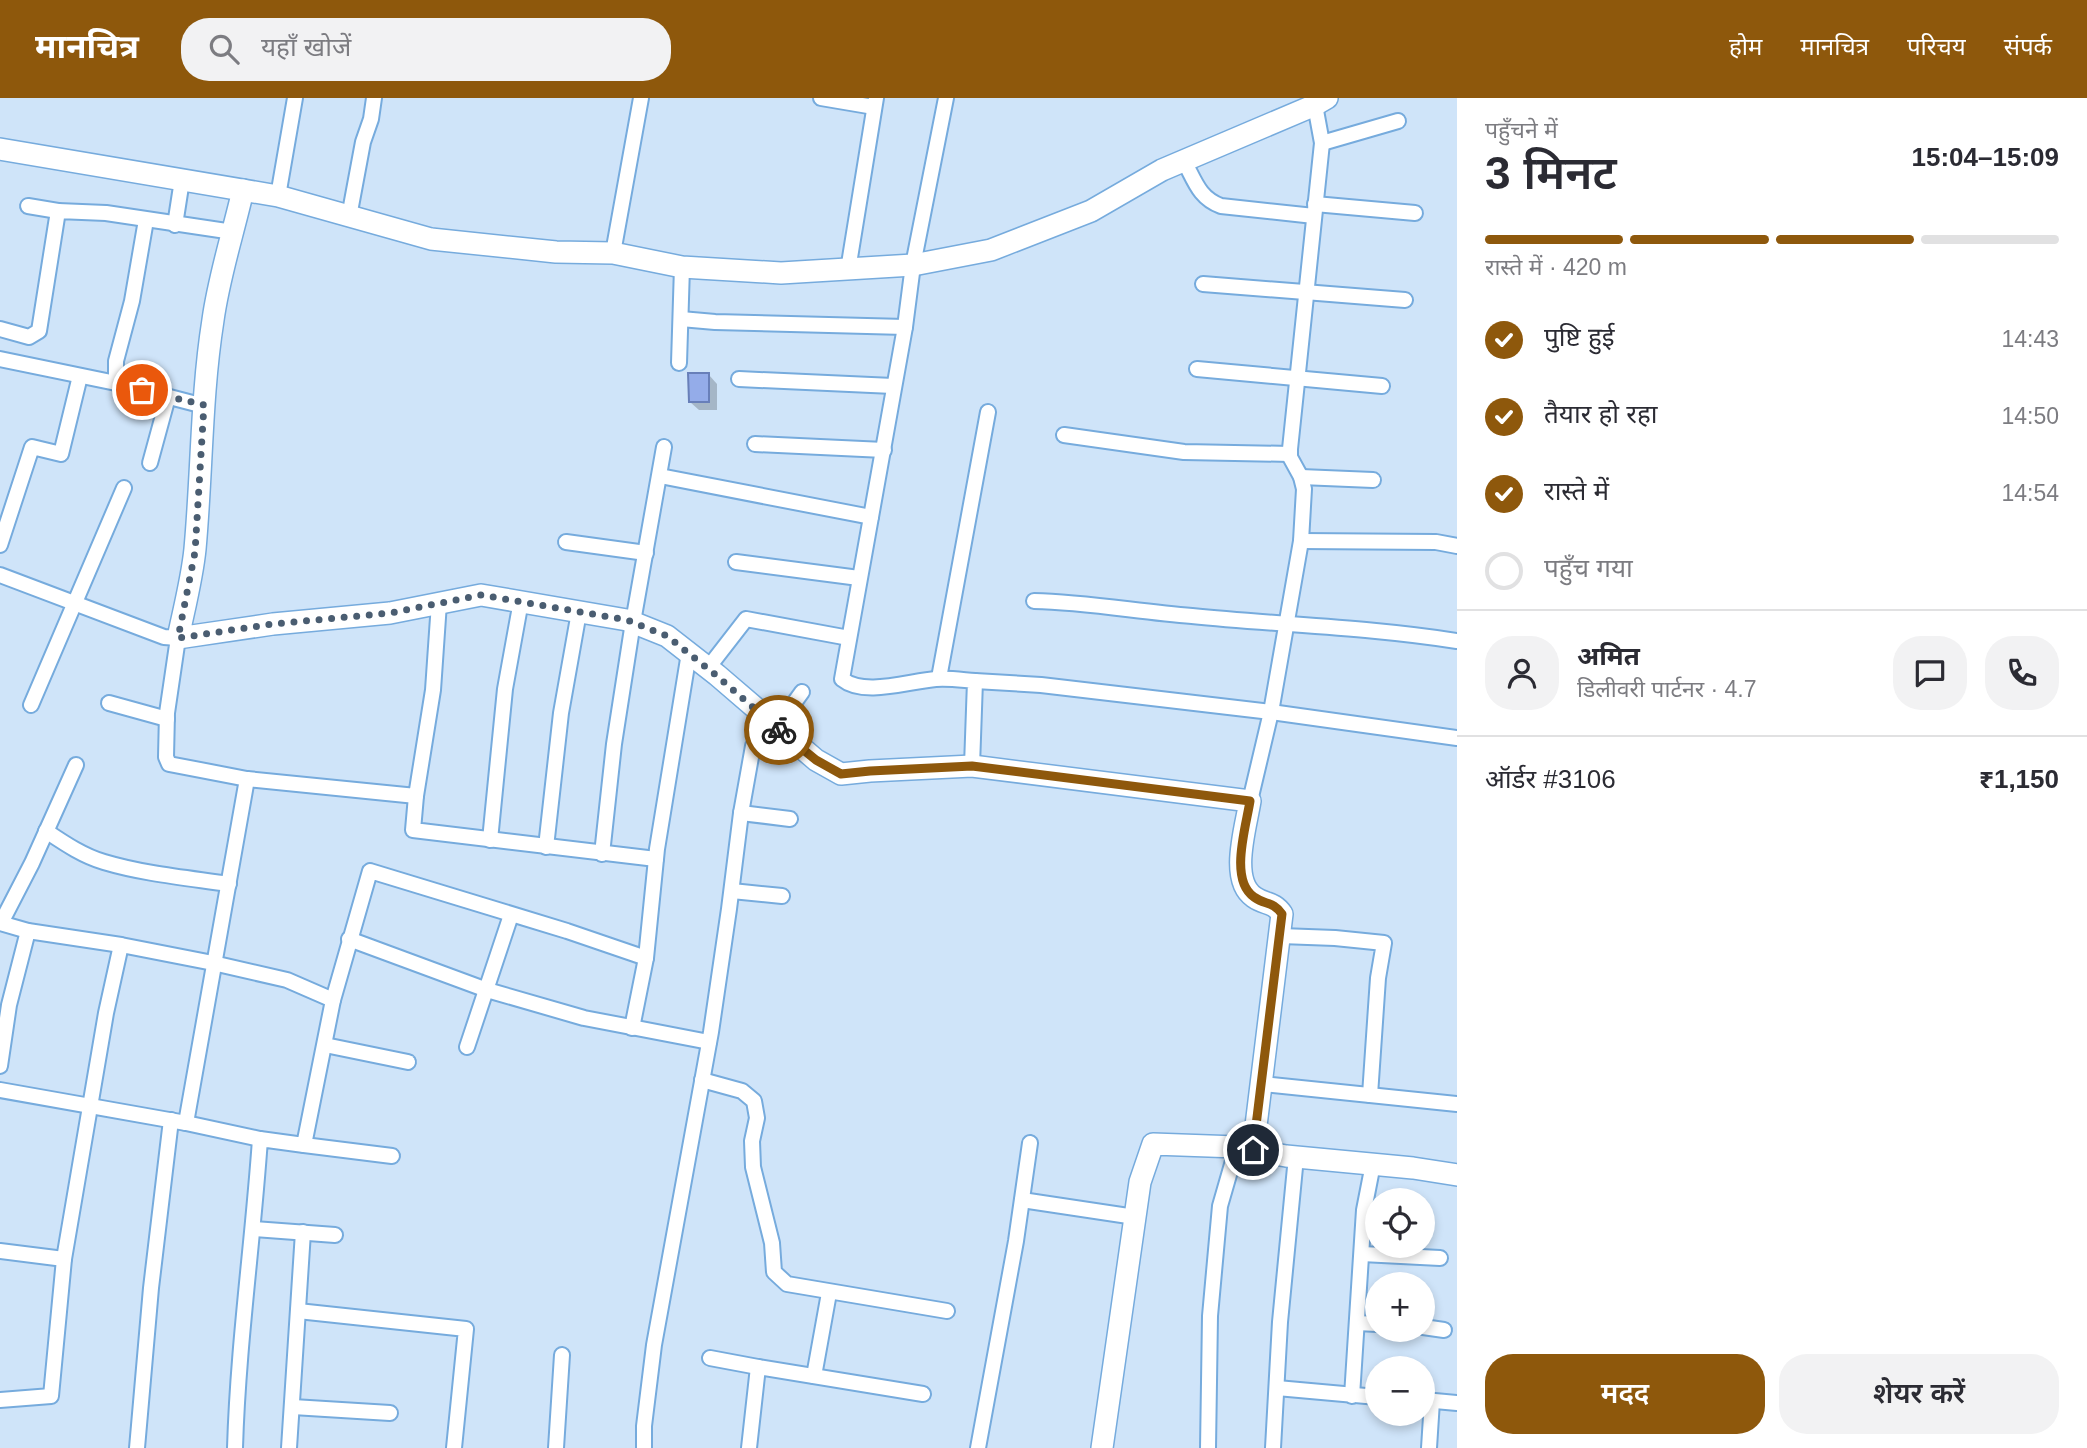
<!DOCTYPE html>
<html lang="hi">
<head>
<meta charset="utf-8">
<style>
  :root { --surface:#fff; --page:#f2f2f3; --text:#2b2b33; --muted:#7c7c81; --line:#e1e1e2; --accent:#8e580c }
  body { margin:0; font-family:Helvetica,"Noto Sans Devanagari",sans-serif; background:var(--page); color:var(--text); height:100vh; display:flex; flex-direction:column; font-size:26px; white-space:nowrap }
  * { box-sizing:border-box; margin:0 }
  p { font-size:23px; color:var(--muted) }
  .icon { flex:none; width:38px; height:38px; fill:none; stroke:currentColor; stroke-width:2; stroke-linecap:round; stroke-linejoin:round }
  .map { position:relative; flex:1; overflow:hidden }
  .sheet { display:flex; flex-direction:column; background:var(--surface); width:630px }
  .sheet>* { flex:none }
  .fabs { position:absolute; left:1365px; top:1090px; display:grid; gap:14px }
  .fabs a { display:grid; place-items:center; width:70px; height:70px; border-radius:50%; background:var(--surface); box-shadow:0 4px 10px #0003; font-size:35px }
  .pin { position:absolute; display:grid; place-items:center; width:60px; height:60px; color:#fff; margin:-30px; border:4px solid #fff; border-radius:50%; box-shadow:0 2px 7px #0007 }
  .courier { position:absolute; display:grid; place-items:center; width:70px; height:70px; margin:-35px; border:5px solid #8e580c; border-radius:50%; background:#fff; color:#222; box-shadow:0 2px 9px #0007 }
  .overview em { font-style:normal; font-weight:600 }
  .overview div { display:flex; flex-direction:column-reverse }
  .overview { display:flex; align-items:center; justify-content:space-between; height:119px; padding:0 28px }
  h1 { font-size:46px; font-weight:600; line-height:52px }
  .bar { display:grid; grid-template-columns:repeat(4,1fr); gap:10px 7px; align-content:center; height:84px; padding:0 28px }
  .bar i { height:9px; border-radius:5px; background:var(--line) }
  .bar .selected { background:var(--accent) }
  .bar p { grid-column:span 4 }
  .line { display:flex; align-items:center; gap:18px; padding:0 28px; border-top:2px solid var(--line) }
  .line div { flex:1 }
  .round { display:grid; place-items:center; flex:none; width:74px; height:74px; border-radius:28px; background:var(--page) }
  ol { padding:0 28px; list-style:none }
  li { display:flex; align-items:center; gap:21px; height:77px }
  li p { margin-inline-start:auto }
  li .icon { padding:7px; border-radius:50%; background:var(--accent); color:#fff; stroke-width:4 }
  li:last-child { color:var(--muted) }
  li i { width:38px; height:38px; border:4px solid var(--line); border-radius:50% }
  .action { display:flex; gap:14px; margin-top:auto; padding:14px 28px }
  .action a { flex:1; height:80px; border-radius:28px; background:var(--accent); color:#fff; font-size:28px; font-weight:600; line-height:80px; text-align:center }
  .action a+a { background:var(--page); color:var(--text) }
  header { display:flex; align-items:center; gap:42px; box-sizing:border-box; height:98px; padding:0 35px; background:var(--accent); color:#fff }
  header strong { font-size:33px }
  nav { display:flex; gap:38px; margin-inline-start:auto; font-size:24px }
  .search { width:490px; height:63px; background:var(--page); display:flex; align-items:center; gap:18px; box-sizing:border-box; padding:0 24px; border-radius:28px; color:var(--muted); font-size:26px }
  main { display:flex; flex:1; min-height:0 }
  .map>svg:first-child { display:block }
</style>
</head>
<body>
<header>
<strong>मानचित्र</strong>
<div class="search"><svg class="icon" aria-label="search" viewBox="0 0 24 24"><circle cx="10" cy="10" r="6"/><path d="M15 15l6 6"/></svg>यहाँ खोजें</div>
<nav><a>होम</a><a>मानचित्र</a><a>परिचय</a><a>संपर्क</a></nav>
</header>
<main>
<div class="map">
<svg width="1457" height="1350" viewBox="0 0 1457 1350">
  <rect width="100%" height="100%" fill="#cfe4f9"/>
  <polygon fill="#0003" points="709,277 717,286 717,312 699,312 690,304"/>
  <polygon fill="#94ace9" stroke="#687fb9" stroke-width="2" points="688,275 709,275 709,304 689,304"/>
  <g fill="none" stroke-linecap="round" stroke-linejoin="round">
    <g stroke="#76abdd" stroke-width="18">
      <g id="street">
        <polyline points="821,0 874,9"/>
        <path d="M946,0l-33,167 -8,62 -63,352c22,18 67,2 94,0 13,-1 26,1 39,2l-3,85"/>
        <polyline points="1322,45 1398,23"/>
        <path d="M1184,63c11,20 15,37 37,45l93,10"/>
        <polyline points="278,98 295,0"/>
        <polyline points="1315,106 1415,115"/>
        <polyline points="28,108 58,113"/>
        <polyline points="349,119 363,44 371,21 374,0"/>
        <polyline points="175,127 182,82"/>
        <polyline points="613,155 641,0"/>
        <polyline points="848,172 876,0"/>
        <polyline points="1203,186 1405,202"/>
        <polyline points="681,221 715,224 905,229"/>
        <polyline points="0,231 29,239 39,233 58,113 106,115 233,134"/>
        <polyline points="0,261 116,285 204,308"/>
        <polyline points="679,265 682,169"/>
        <polyline points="1197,271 1382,288"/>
        <polyline points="739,281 893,288"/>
        <polyline points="116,285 116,263 132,203 146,122"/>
        <polyline points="1064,337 1184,354 1290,356"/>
        <polyline points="755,346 884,352"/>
        <polyline points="150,365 168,299"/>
        <polyline points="660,378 871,419"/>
        <polyline points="1301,379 1373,382"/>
        <polyline points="1301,443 1436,444 1457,448"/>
        <polyline points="566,444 646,455"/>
        <polyline points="0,447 32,349 61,356 80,278"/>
        <polyline points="736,464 859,480"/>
        <polyline points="0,477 164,539 178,540 167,615 166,659 169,666 247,681 416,698 433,592 439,505"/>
        <path d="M1034,503c53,1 105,11 158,15 89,9 177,11 265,25"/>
        <polyline points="708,570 746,521 849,540"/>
        <polyline points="939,580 988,314"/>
        <polyline points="975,583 1041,587 1271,614 1457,640"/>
        <polyline points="109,605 167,621"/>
        <polyline points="31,607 124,390"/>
        <polyline points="776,630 802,594"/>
        <polyline points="416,698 413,732 656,761"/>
        <polyline points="1250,703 1271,614 1301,443 1304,391 1301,379 1290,359 1290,351 1322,45 1315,7 1312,1"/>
        <polyline points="741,715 790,721"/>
        <path d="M46,733c18,12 37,25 58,31 40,12 84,16 125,22"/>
        <polyline points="490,742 505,591 521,503"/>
        <polyline points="546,749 561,615 579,514"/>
        <polyline points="602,756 614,646 633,524 664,349"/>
        <polyline points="732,793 782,798"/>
        <path d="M0,825l28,8 93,14 92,18 74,17 46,20 -29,145 -44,-6c-7,103 -22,205 -25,309"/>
        <polyline points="1,825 32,765 76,667"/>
        <polyline points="1281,838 1335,840 1384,845 1378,880 1370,997"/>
        <polyline points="349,841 487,892 584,920 709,944"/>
        <polyline points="333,902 370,773 567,833 646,860"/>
        <polyline points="632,930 646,860 657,751 689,555"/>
        <polyline points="325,947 408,964"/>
        <polyline points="467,949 511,817"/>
        <polyline points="0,968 9,907 28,833"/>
        <polyline points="702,982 742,993 754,1003 757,1020 752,1043 753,1069 772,1145 774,1174 787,1186 947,1213"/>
        <polyline points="1262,986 1457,1006"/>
        <polyline points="0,992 186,1025 260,1041"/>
        <polyline points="186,1025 247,681"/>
        <polyline points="304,1047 392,1058"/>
        <polyline points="1022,1102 1135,1119"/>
        <polyline points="254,1131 335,1137"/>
        <polyline points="0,1153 64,1161"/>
        <polyline points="1362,1156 1440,1160"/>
        <polyline points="298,1213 466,1231 454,1350"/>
        <polyline points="1357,1225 1377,1226"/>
        <polyline points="1423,1229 1444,1232"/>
        <polyline points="710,1260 758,1269"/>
        <polyline points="814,1278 829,1195"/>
        <polyline points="1277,1290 1377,1299"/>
        <polyline points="1352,1298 1364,1112 1373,1066"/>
        <polyline points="0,1302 51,1298 64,1161 106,915 121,847"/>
        <polyline points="1424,1302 1457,1305"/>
        <polyline points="293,1309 390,1315"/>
        <polyline points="137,1350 151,1190 171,1022"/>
        <polyline points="289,1350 303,1134"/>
        <polyline points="556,1350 562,1257"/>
        <polyline points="644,1350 644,1328 654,1247 711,934 729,811 741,715 753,648 771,625"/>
        <polyline points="749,1350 758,1269 923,1296"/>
        <polyline points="978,1350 1016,1143 1030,1045"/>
        <polyline points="1208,1350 1210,1218 1220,1108 1237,1049"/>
        <polyline points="1273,1350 1280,1224 1296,1059"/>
        <polyline points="1429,1350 1432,1303"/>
      </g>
    </g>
    <g stroke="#76abdd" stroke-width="24">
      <g id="secondary">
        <polyline points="0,51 278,98 431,141 556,154 613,155 682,169 781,175 913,167 991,152 1091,113 1162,72 1315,7 1327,0"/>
        <path d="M243,92c-10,44 -24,86 -30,130 -12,76 -11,153 -18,229 -3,30 -11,60 -17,89l95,-14 117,-11 91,-18 146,25 40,16 50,39 99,85 25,14 29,-3 102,-5 278,35c-4,26 -21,79 4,96 11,8 19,4 28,17l-29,236"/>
        <polyline points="1102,1350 1140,1084 1153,1046 1237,1049 1286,1058 1413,1070 1457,1077"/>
      </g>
    </g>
    <use href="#street" stroke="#fff" stroke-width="14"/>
    <use href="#secondary" stroke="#fff" stroke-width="21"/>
  </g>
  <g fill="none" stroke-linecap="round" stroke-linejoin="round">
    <polyline stroke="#4a5d71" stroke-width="7" stroke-dasharray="0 12.6" points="142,292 204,307 195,454 178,540 273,526 390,515 481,497 627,522 667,538 717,578 779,632"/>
    <path stroke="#8e580c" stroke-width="9" d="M779,632l37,30 25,14 29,-3 102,-5 278,35c-4,26 -21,79 4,96 11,8 19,4 28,17l-29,236"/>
  </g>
</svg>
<div class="fabs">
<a><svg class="icon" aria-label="locate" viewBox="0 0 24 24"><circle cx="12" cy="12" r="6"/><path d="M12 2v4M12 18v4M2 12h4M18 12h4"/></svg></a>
<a>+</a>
<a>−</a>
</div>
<div class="pin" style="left:142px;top:292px;background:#ea580c"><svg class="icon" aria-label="bag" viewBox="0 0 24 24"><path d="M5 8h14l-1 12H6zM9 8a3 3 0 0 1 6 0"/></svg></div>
<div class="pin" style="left:1253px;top:1052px;background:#1f2937"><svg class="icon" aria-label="home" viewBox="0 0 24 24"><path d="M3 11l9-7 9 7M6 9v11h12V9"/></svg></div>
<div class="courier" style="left:779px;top:632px"><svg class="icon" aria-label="bike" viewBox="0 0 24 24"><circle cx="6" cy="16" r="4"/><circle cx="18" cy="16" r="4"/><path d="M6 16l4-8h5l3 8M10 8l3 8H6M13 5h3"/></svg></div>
</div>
<section class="sheet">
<div class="overview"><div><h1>3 मिनट</h1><p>पहुँचने में</p></div><em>15:04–15:09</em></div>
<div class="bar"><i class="selected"></i><i class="selected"></i><i class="selected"></i><i></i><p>रास्ते में · 420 m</p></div>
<ol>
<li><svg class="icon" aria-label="check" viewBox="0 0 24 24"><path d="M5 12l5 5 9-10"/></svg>पुष्टि हुई<p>14:43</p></li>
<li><svg class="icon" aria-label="check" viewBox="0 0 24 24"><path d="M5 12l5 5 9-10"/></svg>तैयार हो रहा<p>14:50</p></li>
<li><svg class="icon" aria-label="check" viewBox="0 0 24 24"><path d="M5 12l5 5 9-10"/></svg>रास्ते में<p>14:54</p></li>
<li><i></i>पहुँच गया</li>
</ol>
<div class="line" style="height:126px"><a class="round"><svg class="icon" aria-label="person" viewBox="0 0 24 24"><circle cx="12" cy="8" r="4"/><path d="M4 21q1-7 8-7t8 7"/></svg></a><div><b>अमित</b><p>डिलीवरी पार्टनर · 4.7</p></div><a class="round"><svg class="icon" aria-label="chat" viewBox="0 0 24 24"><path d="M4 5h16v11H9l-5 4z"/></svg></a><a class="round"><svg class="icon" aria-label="phone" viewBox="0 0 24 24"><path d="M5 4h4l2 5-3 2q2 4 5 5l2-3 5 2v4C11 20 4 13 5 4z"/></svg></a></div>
<div class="line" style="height:91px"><div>ऑर्डर #3106</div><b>₹1,150</b></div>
<div class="action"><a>मदद</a><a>शेयर करें</a></div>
</section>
</main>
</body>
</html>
